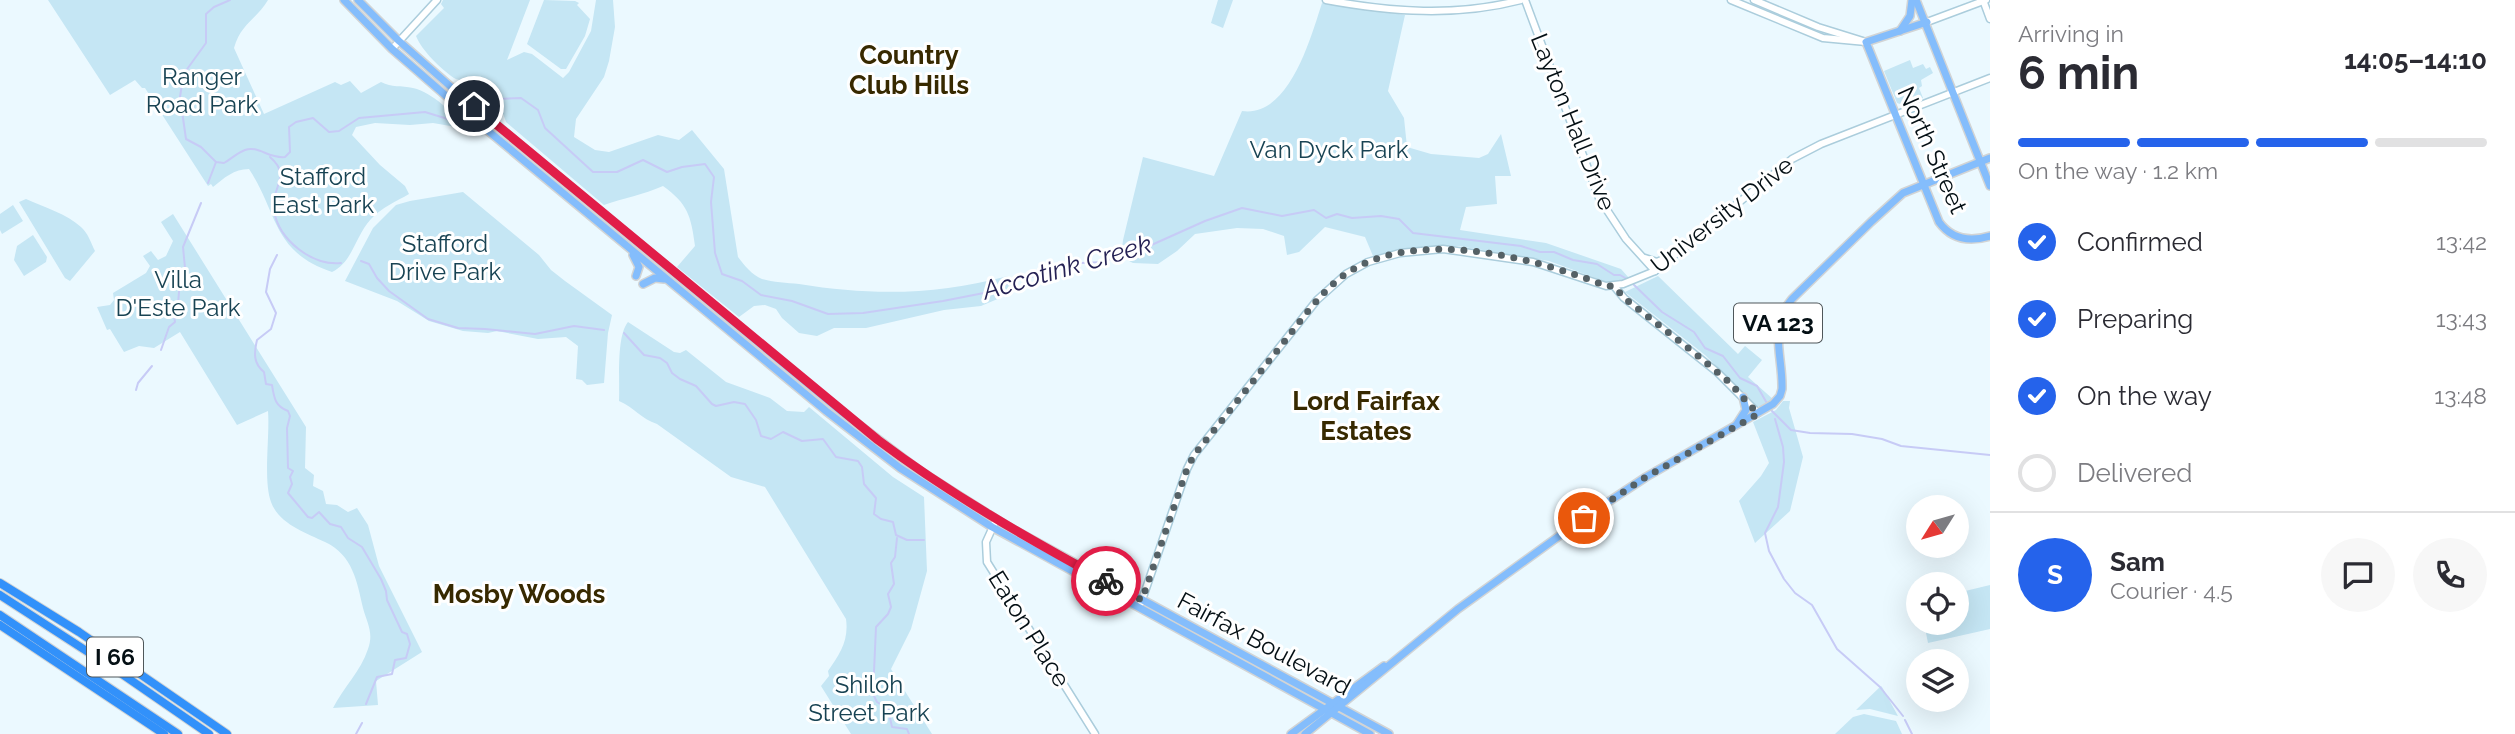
<!DOCTYPE html>
<html lang="en">
<head>
<meta charset="utf-8">
<style>
  :root { --surface:#fff; --page:#f7f7f7; --text:#2b2b33; --muted:#7c7c81; --line:#e1e1e2; --accent:#2563eb }
  body { margin:0; font-family:Raleway,sans-serif; background:var(--page); color:var(--text); height:100vh; display:flex; flex-direction:column; font-size:26px; white-space:nowrap }
  * { box-sizing:border-box; margin:0 }
  p { font-size:23px; color:var(--muted) }
  .icon { flex:none; width:38px; height:38px; fill:none; stroke:currentColor; stroke-width:2; stroke-linecap:round; stroke-linejoin:round }
  .map { position:relative; flex:1; overflow:hidden }
  .drawer { display:flex; flex-direction:column; background:var(--surface); width:525px }
  .drawer>* { flex:none }
  .needle { width:46px; rotate:233deg }
  .fabs { position:absolute; left:1906px; top:495px; display:grid; gap:14px }
  .fabs a { display:grid; place-items:center; width:63px; height:63px; border-radius:50%; background:var(--surface); box-shadow:0 7px 28px #0002; font-size:35px }
  .pin { position:absolute; display:grid; place-items:center; width:60px; height:60px; color:#fff; margin:-30px; border:4px solid #fff; border-radius:50%; box-shadow:0 2px 7px #0007 }
  .courier { position:absolute; display:grid; place-items:center; width:70px; height:70px; margin:-35px; border:5px solid #e11d48; border-radius:50%; background:#fff; color:#222; box-shadow:0 2px 9px #0007 }
  .headline em { font-style:normal; font-weight:700 }
  .headline div { display:flex; flex-direction:column-reverse }
  .headline { display:flex; align-items:center; justify-content:space-between; height:119px; padding:0 28px }
  h1 { font-size:46px; font-weight:700; line-height:52px }
  .bar { display:grid; grid-template-columns:repeat(4,1fr); gap:10px 7px; align-content:center; height:84px; padding:0 28px }
  .bar i { height:9px; border-radius:5px; background:var(--line) }
  .bar .current { background:var(--accent) }
  .bar p { grid-column:span 4 }
  .line { display:flex; align-items:center; gap:18px; padding:0 28px; border-top:2px solid var(--line) }
  .line div { flex:1 }
  .round { display:grid; place-items:center; flex:none; width:74px; height:74px; border-radius:37px; background:var(--page) }
  ol { padding:0 28px; list-style:none }
  li { display:flex; align-items:center; gap:21px; height:77px }
  li p { margin-inline-start:auto }
  li .icon { padding:7px; border-radius:50%; background:var(--accent); color:#fff; stroke-width:4 }
  li:last-child { color:var(--muted) }
  li i { width:38px; height:38px; border:4px solid var(--line); border-radius:50% }
  main { display:flex; flex:1; min-height:0 }
  .map>svg:first-child { display:block }
</style>
</head>
<body>
<main>
<div class="map">
<svg width="1990" height="734" viewBox="0 0 1990 734">
  <rect width="100%" height="100%" fill="#ebf9ff"/>
  <g fill="#c5e6f4">
    <path d="M48,0h220c-11,19 -27,23 -34,48l30,66 71,-32 6,3 9,-4 11,12 20,-11c11,6 20,3 32,6 21,5 38,25 54,38l-5,2 -29,-5 -23,2 -35,-2 -19,4 -4,8 28,30 25,21 4,8c-12,7 -28,14 -38,25 -16,17 -18,43 -39,53 -60,-20 -54,-59 -83,-103 -15,0 -25,9 -36,18l-2,-3 -3,2 -63,-98h-3l-7,-8 -25,15z"/>
    <path d="M443,0h87l-23,60 17,-8 8,2 31,24 6,-6 22,-41 5,-31h17l2,27 -6,34 -5,16 -28,42 -2,18 21,13 14,2 49,-17 21,5 13,-10 32,39 14,88c6,8 14,18 24,22 11,3 25,4 37,5 74,12 138,11 209,-8l6,16 -33,14 -37,4 -78,18h-32l-17,8 -18,-3 -17,-15 -6,-9 -11,-4 -11,1 -15,11 -62,-50 18,-21c-4,-30 -7,-42 -32,-60 -20,9 -39,12 -59,19l-98,-83c-5,-17 -18,-36 -36,-41 -6,-1 -11,0 -16,-3 -13,-9 -32,-27 -38,-42l28,-28 -3,-4z"/>
    <polygon points="544,0 575,1 579,3 577,5 590,19 585,36 566,69 561,69 527,44"/>
    <polygon points="1218,0 1233,0 1223,28 1211,23"/>
    <path d="M1322,3l83,12 -17,76 16,27 3,29 24,7 48,4 9,-4 13,-20 10,42h-16l2,28 -31,3 -6,23 86,13 75,26 8,9 -17,6 -63,-23 -91,-15 -50,2 -35,8 -8,-19 -40,-10 -26,25 -12,3 -3,-19 -21,-7 -26,-1 -42,6 -18,17 -19,13 -25,-1 -12,-6 2,-17 20,-83 71,19 28,-65c47,7 69,-74 80,-108z"/>
    <polygon points="1910,60 1913,68 1923,64 1926,69 1930,67 1933,73 1921,80 1922,86 1919,88 1923,98 1903,105 1897,103 1884,71"/>
    <polygon points="463,192 539,255 551,270 565,281 612,315 608,333 604,383 587,385 582,380 576,379 578,346 566,337 538,339 497,331 488,333 463,331 429,321 397,301 345,281 373,228 396,205 410,201"/>
    <path d="M26,199c18,8 41,15 55,28 7,6 10,16 14,24l-25,30 -5,-3 -46,-76z"/>
    <polygon points="13,205 23,221 2,234 0,230 0,214"/>
    <path d="M173,214l133,213 -1,41 9,7 -1,11 10,5 3,13 11,1 11,7 9,-4 11,17 11,41 43,86 -46,29 2,24 -45,3c10,-20 28,-37 35,-59 6,-16 -1,-26 -5,-41 -6,-26 -10,-53 -38,-66 -19,-9 -46,-18 -54,-40 -8,-22 -1,-66 -3,-91l-31,14 -57,-93 -26,16 -15,-2 -15,6 -14,-23 -3,1 -10,-23 13,-2 4,-5 -1,-7 33,-20 4,-7 -7,-10 8,-5 7,9 8,-4 7,-15 -12,-19z"/>
    <polygon points="33,235 47,257 46,262 24,276 14,260 17,246"/>
    <polygon points="1658,276 1738,354 1745,346 1762,360 1748,377 1774,400 1760,407 1757,406 1705,355 1625,292"/>
    <path d="M628,322l46,30 6,1 6,-3 40,32 44,16 17,13 17,1 5,-5 84,70 31,20 3,74 -16,58 -20,40 41,65h-81l-30,-48 8,-10 -1,-5c12,-17 21,-31 18,-52l-81,-132 -34,-10 -74,-53c-16,-5 -22,-16 -38,-23 1,-19 -3,-65 9,-79z"/>
    <polygon points="1783,401 1790,401 1789,408 1803,457 1790,511 1755,543 1739,501 1761,476 1769,463 1753,422 1776,410"/>
    <polygon points="1990,585 1990,629 1928,643 1924,623 1956,623 1957,593"/>
    <polygon points="1881,686 1882,687 1898,716 1870,709 1856,710"/>
    <polygon points="1864,714 1896,721 1902,734 1835,734 1853,717"/>
  </g>
  <g fill="none" stroke-linecap="round" stroke-linejoin="round">
    <g stroke="#c7cbf6" stroke-width="2">
      <path d="M230,0l-16,7 -8,7v29l-21,29 -3,12 -2,13 6,42 15,8 15,15 8,1c7,-4 13,-10 21,-13 13,-5 24,9 40,7l5,-5 -1,-25 7,-5 17,-4 16,14 10,-1 20,-13 66,-6 26,8 8,-1"/>
      <polyline points="497,99 521,98 538,110 545,128 593,172 617,172 643,160 667,172 682,167 705,164 714,177 711,202 715,253 722,274 742,281 761,295 792,301 828,314 863,313 943,301 989,292 1018,279 1040,275 1081,263 1104,262 1133,250 1147,247 1205,221 1242,208 1282,216 1314,210 1326,218 1337,214 1352,218 1381,216 1399,219 1413,233 1521,246 1540,252 1554,252 1573,260 1597,264 1614,275 1620,275 1627,279"/>
      <path d="M270,157c23,20 0,30 4,54 5,29 38,55 67,52"/>
      <polyline points="208,183 216,162"/>
      <path d="M277,255l-7,14 -4,23 10,21 -5,16 -14,11c-3,13 -4,23 7,32l2,12 6,1c2,13 3,21 16,26l2,5 -3,12 1,40 5,3 -3,6 2,7 -4,9 20,24 4,1 7,-6 11,12 11,3 7,11 14,9 19,32 5,12 1,9 15,32 5,2 3,10 -4,14 -11,2 -3,14 -15,3 -11,27"/>
      <polyline points="361,261 369,264 377,278 389,291 428,319 458,328 485,329 535,334 574,326 604,330"/>
      <polyline points="1631,282 1662,312 1694,332 1705,348 1723,356 1740,378 1757,386 1768,405"/>
      <polyline points="624,333 644,355 660,358 667,363 672,373 680,379 696,386 712,404 716,406 734,402 745,404 756,420 761,436 771,439 783,432 802,441 823,439 836,457 858,461 862,467 864,484 876,498 874,514 881,519 893,522 896,535 907,540 924,540"/>
      <polyline points="161,350 169,327 175,322 173,310 178,304 180,280 185,268 183,247 201,203"/>
      <polyline points="136,390 138,383 152,366"/>
      <polyline points="1771,410 1791,430 1810,433 1852,434 1882,439 1901,446 1990,455"/>
      <polyline points="1775,419 1783,447 1784,462 1778,507 1765,533 1769,551 1784,579 1795,593 1812,605 1837,649 1880,687 1903,716"/>
      <polyline points="897,538 895,557 891,563 894,584 888,594 891,607 888,614 876,627 873,694 877,702 888,709 892,727 907,729 909,734"/>
      <polyline points="1905,720 1912,734"/>
      <polyline points="356,734 362,723"/>
    </g>
    <g stroke="#abcddc" stroke-width="9">
      <g id="secondary">
        <path d="M1326,0c65,12 130,17 195,0"/>
        <polyline points="1525,0 1599,198 1626,239 1655,271"/>
        <polyline points="1731,0 1823,38 1866,42"/>
        <polyline points="1754,0 1818,27 1863,41"/>
        <polyline points="1983,0 1990,19"/>
        <polyline points="1927,22 1986,0"/>
        <polyline points="392,49 437,0"/>
        <polyline points="1645,258 1657,262 1668,257"/>
        <polyline points="1614,286 1624,298 1717,372 1758,413"/>
        <polyline points="996,520 986,542 987,562 1095,734"/>
        <polyline points="1141,603 1187,469 1194,455 1317,300 1346,274 1368,262 1400,253 1443,249 1533,262 1606,286 1623,284 1655,271 1792,159 1821,144 1990,78"/>
      </g>
    </g>
    <g stroke="#d2d4d5" stroke-width="10">
      <g id="primary">
        <polyline points="344,0 392,49 452,101 826,411 900,468 992,527 1370,734"/>
        <polyline points="358,0 399,41 459,94 842,412 920,471 1007,526 1389,734"/>
        <polyline points="1916,0 1990,186"/>
        <path d="M1927,22l-61,20 73,180c13,18 31,20 51,14"/>
        <polyline points="1900,31 1910,16 1912,0"/>
        <polyline points="633,255 639,267 636,276"/>
        <polyline points="643,284 655,278 664,279"/>
        <polyline points="1737,424 1746,410 1743,397"/>
        <polyline points="1291,734 1384,666"/>
        <path d="M1305,734l153,-125 126,-91 62,-41 127,-73 7,-8 2,-7c1,-33 -14,-62 10,-90l79,-77 32,-29 87,-35"/>
      </g>
    </g>
    <g stroke="#d2d4d5" stroke-width="10">
      <g id="highway">
        <polyline points="0,583 79,632 227,734"/>
        <polyline points="0,595 119,672 209,734"/>
        <polyline points="0,615 178,734"/>
        <polyline points="0,625 164,734"/>
      </g>
    </g>
    <use href="#secondary" stroke="#fff" stroke-width="6"/>
    <use href="#primary" stroke="#84bdfc" stroke-width="7"/>
    <use href="#highway" stroke="#3291fa" stroke-width="8"/>
  </g>
  <g fill="none" stroke-linecap="round" stroke-linejoin="round">
    <path stroke="#556166" stroke-width="7" stroke-dasharray="0 12.6" d="M1106,581l36,19 45,-131 7,-14c30,-37 60,-75 90,-113 18,-23 36,-49 60,-67 70,-49 189,-18 262,11h8l10,12 73,57 32,27 29,32 -112,63 -62,41"/>
    <path stroke="#e11d48" stroke-width="9" d="M474,106l404,334c72,54 149,98 228,141"/>
  </g>
  <g text-anchor="middle" stroke-width="6" stroke-linejoin="round" paint-order="stroke">
    <g fill="#fff" stroke="#4f575a" stroke-width="2">
      <rect x="1734" y="303.5" width="88" height="39" rx="5"/>
      <rect x="87" y="637.5" width="56" height="39" rx="5"/>
    </g>
    <g font-size="23" font-weight="bold" fill="#040f14">
      <text x="1778" y="331">VA 123</text>
      <text x="115" y="665">I 66</text>
    </g>
    <g font-size="24" fill="#184353" stroke="#fff">
      <text x="202" y="85">Ranger<tspan x="202" dy="28">Road Park</tspan></text>
      <text x="1329" y="158">Van Dyck Park</text>
      <text x="323" y="185">Stafford<tspan x="323" dy="28">East Park</tspan></text>
      <text x="445" y="252">Stafford<tspan x="445" dy="28">Drive Park</tspan></text>
      <text x="178" y="288">Villa<tspan x="178" dy="28">D'Este Park</tspan></text>
      <text x="869" y="693">Shiloh<tspan x="869" dy="28">Street Park</tspan></text>
    </g>
    <g font-size="24" fill="#040f14" stroke="#fff">
      <text transform="translate(1573 122) rotate(68)" y="8">Layton Hall Drive</text>
      <text transform="translate(1932 150) rotate(66)" y="8">North Street</text>
      <text transform="translate(1722 215) rotate(-38)" y="8">University Drive</text>
      <text transform="translate(1029 629) rotate(58)" y="8">Eaton Place</text>
      <text transform="translate(1264 644) rotate(28)" y="8">Fairfax Boulevard</text>
    </g>
    <g font-size="26" font-weight="bold" fill="#372900" stroke="#fff">
      <text x="909" y="64">Country<tspan x="909" dy="30">Club Hills</tspan></text>
      <text x="1366" y="410">Lord Fairfax<tspan x="1366" dy="30">Estates</tspan></text>
      <text x="519" y="603">Mosby Woods</text>
    </g>
    <g font-size="26" font-style="italic" fill="#242154" stroke="#fff">
      <text transform="translate(1067 267) rotate(-16)" y="9">Accotink Creek</text>
    </g>
  </g>
</svg>
<div class="fabs">
<a><svg class="needle" viewBox="-14 -14 28 28"><path d="M0-13l5 13h-10z" fill="#e53935"/><path d="M0 13l5-13h-10z" fill="#7c7c81"/></svg></a>
<a><svg class="icon" aria-label="locate" viewBox="0 0 24 24"><circle cx="12" cy="12" r="6"/><path d="M12 2v4M12 18v4M2 12h4M18 12h4"/></svg></a>
<a><svg class="icon" aria-label="layers" viewBox="0 0 24 24"><path d="M12 4l9 5-9 5-9-5zM3 14l9 5 9-5"/></svg></a>
</div>
<div class="pin" style="left:1584px;top:518px;background:#ea580c"><svg class="icon" aria-label="bag" viewBox="0 0 24 24"><path d="M5 8h14l-1 12H6zM9 8a3 3 0 0 1 6 0"/></svg></div>
<div class="pin" style="left:474px;top:106px;background:#1f2937"><svg class="icon" aria-label="home" viewBox="0 0 24 24"><path d="M3 11l9-7 9 7M6 9v11h12V9"/></svg></div>
<div class="courier" style="left:1106px;top:581px"><svg class="icon" aria-label="bike" viewBox="0 0 24 24"><circle cx="6" cy="16" r="4"/><circle cx="18" cy="16" r="4"/><path d="M6 16l4-8h5l3 8M10 8l3 8H6M13 5h3"/></svg></div>
</div>
<section class="drawer">
<div class="headline"><div><h1>6 min</h1><p>Arriving in</p></div><em>14:05–14:10</em></div>
<div class="bar"><i class="current"></i><i class="current"></i><i class="current"></i><i></i><p>On the way · 1.2 km</p></div>
<ol>
<li><svg class="icon" aria-label="check" viewBox="0 0 24 24"><path d="M5 12l5 5 9-10"/></svg>Confirmed<p>13:42</p></li>
<li><svg class="icon" aria-label="check" viewBox="0 0 24 24"><path d="M5 12l5 5 9-10"/></svg>Preparing<p>13:43</p></li>
<li><svg class="icon" aria-label="check" viewBox="0 0 24 24"><path d="M5 12l5 5 9-10"/></svg>On the way<p>13:48</p></li>
<li><i></i>Delivered</li>
</ol>
<div class="line" style="height:126px"><b class="round" style="background:var(--accent);color:#fff">S</b><div><b>Sam</b><p>Courier · 4.5</p></div><a class="round"><svg class="icon" aria-label="chat" viewBox="0 0 24 24"><path d="M4 5h16v11H9l-5 4z"/></svg></a><a class="round"><svg class="icon" aria-label="phone" viewBox="0 0 24 24"><path d="M5 4h4l2 5-3 2q2 4 5 5l2-3 5 2v4C11 20 4 13 5 4z"/></svg></a></div>
</section>
</main>
</body>
</html>
